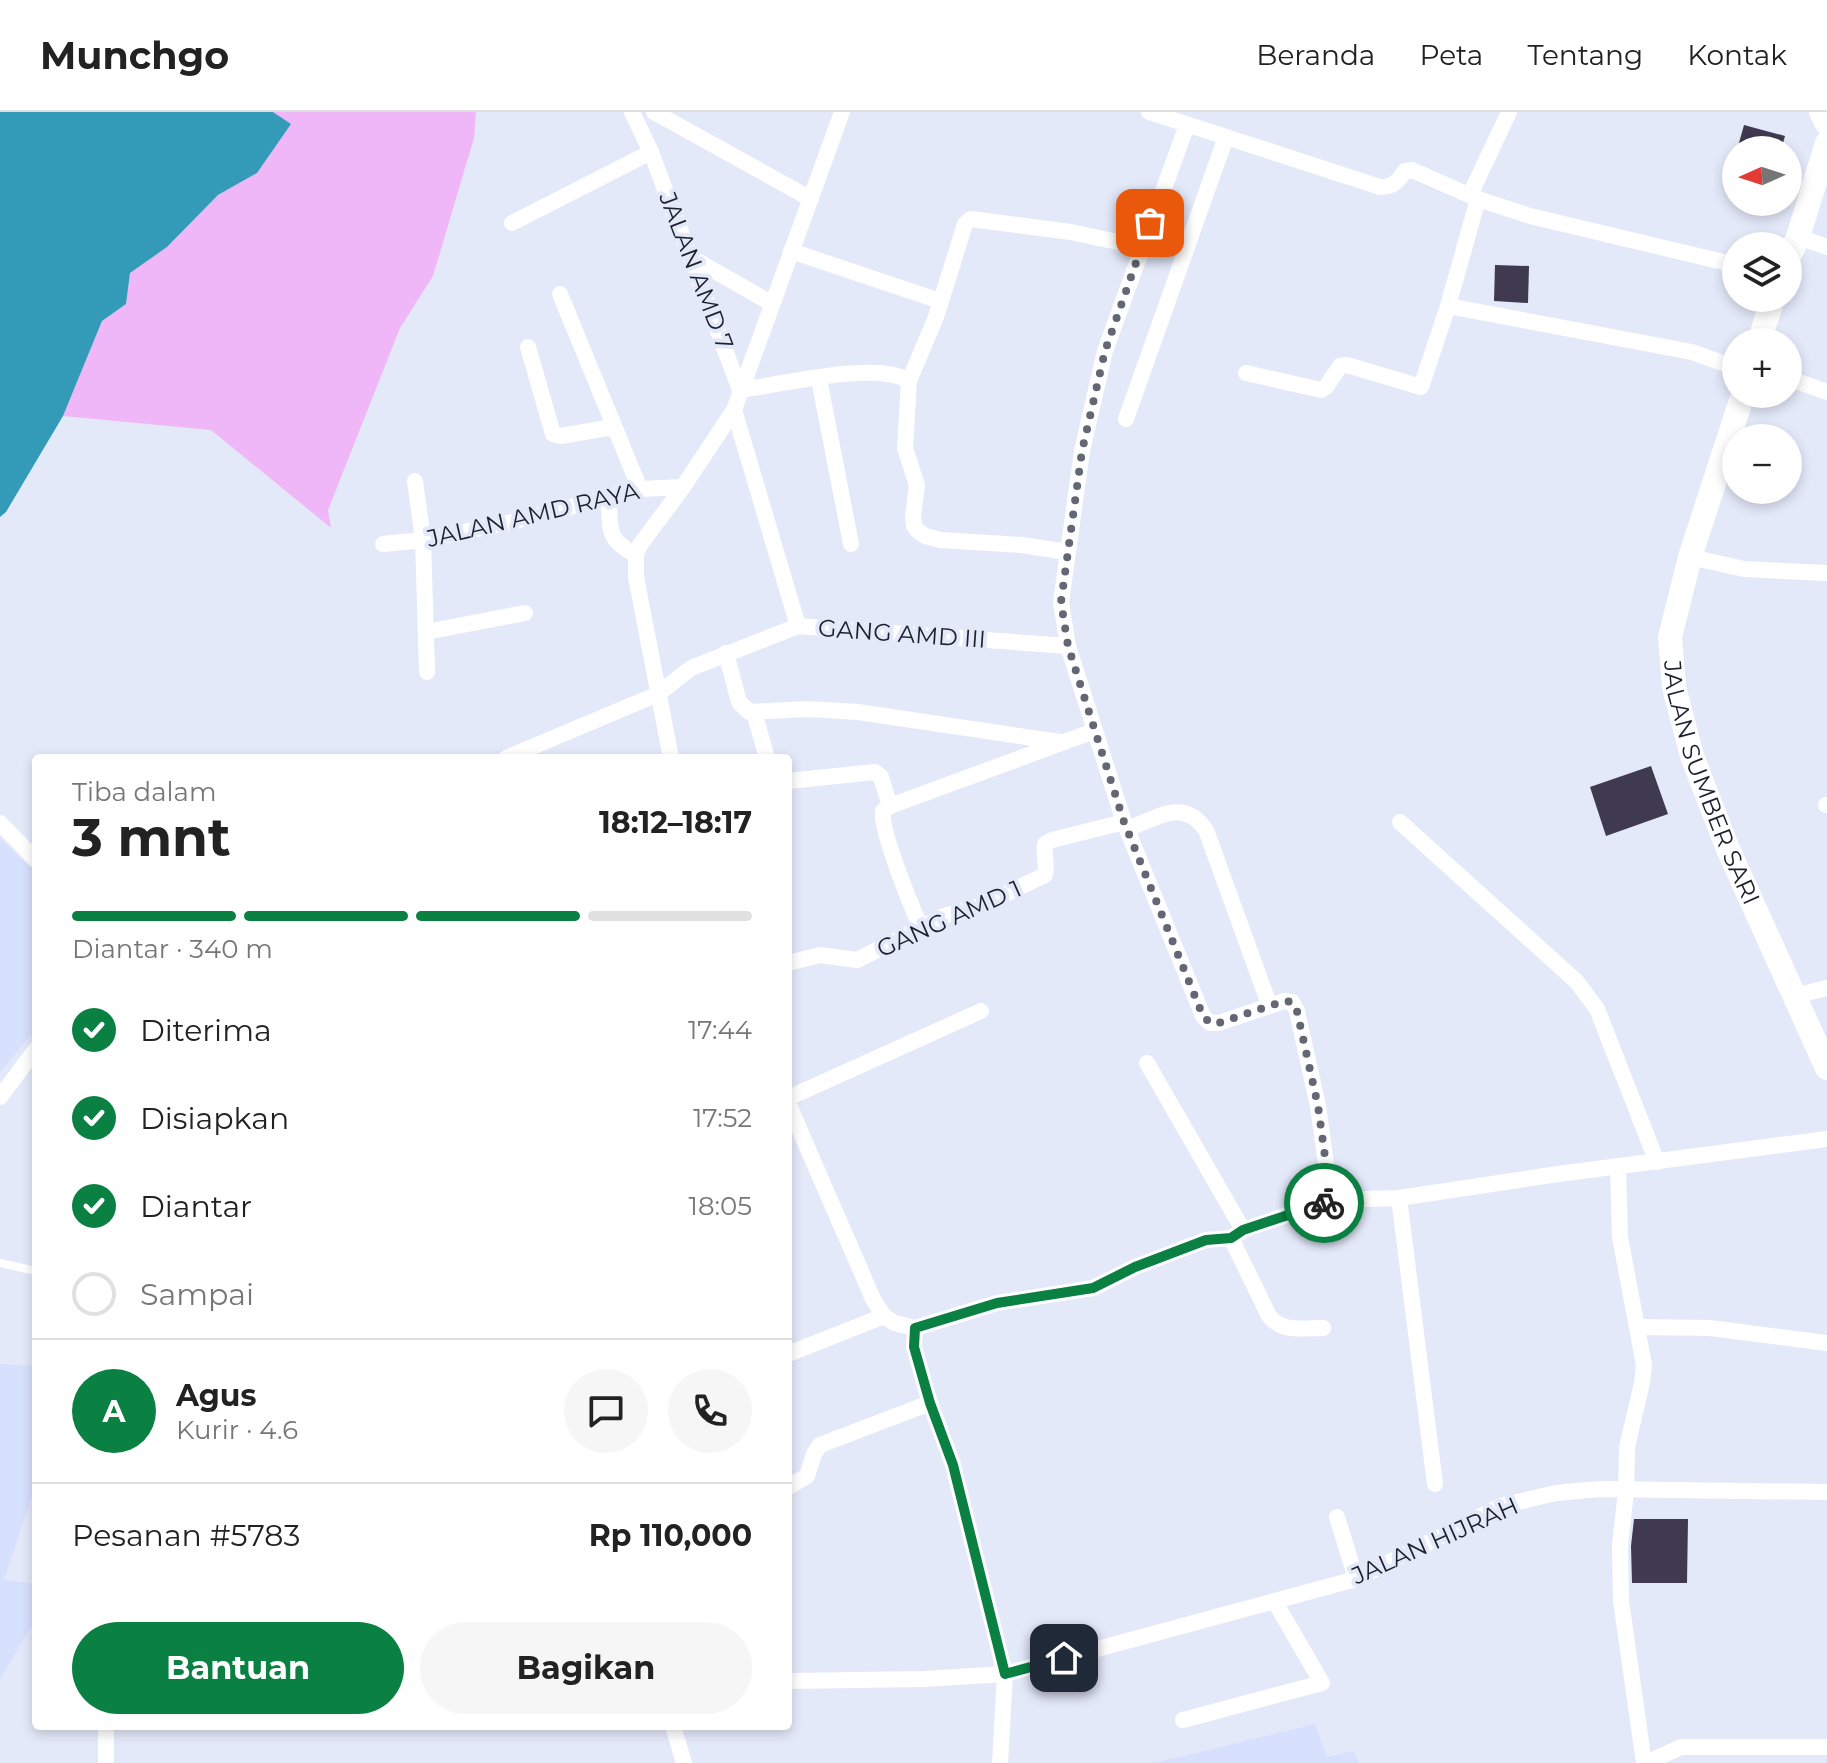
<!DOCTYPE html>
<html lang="id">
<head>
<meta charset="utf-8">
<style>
  :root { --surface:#fff; --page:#f6f6f6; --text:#222; --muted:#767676; --line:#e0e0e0; --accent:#0b8043 }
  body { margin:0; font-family:Montserrat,sans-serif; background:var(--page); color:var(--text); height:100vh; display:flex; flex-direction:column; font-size:30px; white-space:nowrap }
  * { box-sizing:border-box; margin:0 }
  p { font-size:26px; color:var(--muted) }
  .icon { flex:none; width:44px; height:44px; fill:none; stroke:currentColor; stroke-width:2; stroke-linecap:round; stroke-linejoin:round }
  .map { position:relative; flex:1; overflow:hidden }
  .details { position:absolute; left:32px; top:642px; width:760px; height:976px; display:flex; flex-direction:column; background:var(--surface); border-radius:8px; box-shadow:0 4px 12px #0003 }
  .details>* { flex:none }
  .needle { width:52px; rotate:267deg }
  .buttons { position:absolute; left:1722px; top:24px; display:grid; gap:16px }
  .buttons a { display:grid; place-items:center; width:80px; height:80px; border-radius:50%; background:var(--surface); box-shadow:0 4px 12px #0003; font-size:40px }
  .pin { position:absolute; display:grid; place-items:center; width:68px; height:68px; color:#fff; margin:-34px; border-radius:16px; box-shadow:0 4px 12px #0006 }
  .courier { position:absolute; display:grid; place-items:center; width:80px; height:80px; margin:-40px; border:6px solid #0b8043; border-radius:50%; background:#fff; color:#222; box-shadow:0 2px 10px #0007 }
  .overview em { font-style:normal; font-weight:700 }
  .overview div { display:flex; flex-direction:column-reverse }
  .overview { display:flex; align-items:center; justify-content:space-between; height:136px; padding:0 40px }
  h1 { font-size:52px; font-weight:700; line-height:60px }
  .bar { display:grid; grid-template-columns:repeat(4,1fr); gap:12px 8px; align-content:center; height:96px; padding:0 40px }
  .bar i { height:10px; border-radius:6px; background:var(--line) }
  .bar .on { background:var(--accent) }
  .bar p { grid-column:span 4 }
  .line { display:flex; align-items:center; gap:20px; padding:0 40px; border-top:2px solid var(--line) }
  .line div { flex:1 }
  .round { display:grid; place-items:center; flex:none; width:84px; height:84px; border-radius:42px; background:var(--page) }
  ol { padding:0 40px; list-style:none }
  li { display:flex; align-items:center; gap:24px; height:88px }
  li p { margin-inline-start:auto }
  li .icon { padding:8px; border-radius:50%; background:var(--accent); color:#fff; stroke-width:4 }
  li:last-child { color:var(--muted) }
  li i { width:44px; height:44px; border:4px solid var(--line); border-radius:50% }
  .button { display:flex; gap:16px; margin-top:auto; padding:16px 40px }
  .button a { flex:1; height:92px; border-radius:48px; background:var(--accent); color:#fff; font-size:32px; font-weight:700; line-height:92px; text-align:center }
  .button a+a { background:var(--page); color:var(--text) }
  header { display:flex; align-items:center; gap:48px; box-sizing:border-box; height:112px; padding:0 40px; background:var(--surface); border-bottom:2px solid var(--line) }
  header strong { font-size:38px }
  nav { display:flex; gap:44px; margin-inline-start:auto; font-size:28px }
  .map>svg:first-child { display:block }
</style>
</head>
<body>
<header>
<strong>Munchgo</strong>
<nav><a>Beranda</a><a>Peta</a><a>Tentang</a><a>Kontak</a></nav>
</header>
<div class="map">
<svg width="1827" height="1651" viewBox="0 0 1827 1651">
  <rect width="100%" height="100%" fill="#e4e9fa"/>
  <g fill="#d7e0fc">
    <polygon points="0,726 36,761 36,917 0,960"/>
    <polygon points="0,1252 36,1254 36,1372 4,1468 36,1472 36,1507 0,1567"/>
    <polygon points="1315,1612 1327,1645 1354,1639 1358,1651 1155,1651"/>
  </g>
  <polygon fill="#efb7f7" points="273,0 476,0 474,26 433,164 400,216 328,398 331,416 211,318 63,304 102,209 126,192 130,161 167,135 218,83 257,61 290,13"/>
  <polygon fill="#339ab8" points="0,0 273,0 291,12 257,61 218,83 167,135 130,161 126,192 102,209 63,304 6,400 0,405"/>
  <g fill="#403a51">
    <polygon points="1744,13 1785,24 1781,38 1737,38"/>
    <polygon points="1495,153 1529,154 1528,191 1494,189"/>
    <polygon points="1651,654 1668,702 1606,724 1590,675"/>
    <polygon points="1634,1407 1688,1407 1687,1471 1632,1471 1631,1434"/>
  </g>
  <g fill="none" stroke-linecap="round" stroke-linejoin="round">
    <polyline stroke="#fff" stroke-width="8" points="0,1151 36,1159"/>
    <g stroke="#fff" stroke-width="16">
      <path d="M632,0l19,40 89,238c41,-5 136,-30 169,-9l27,-64 29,-93 6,-5 100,13 70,15"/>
      <polyline points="654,0 811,87"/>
      <path d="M1149,0l231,75c14,0 18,-6 25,-16l7,-1 66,29 52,17 206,49"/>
      <polyline points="1187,13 1105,239 1082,339 1061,490 1068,534 1124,710 1203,904 1210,911 1219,911 1284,889 1292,890 1297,899 1318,994 1331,1088"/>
      <polyline points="1470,83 1509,0"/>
      <polyline points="512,111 651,40"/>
      <polyline points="1798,125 1827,135"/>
      <polyline points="791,139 940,189"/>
      <polyline points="692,146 771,191"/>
      <polyline points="560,182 640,377"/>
      <polyline points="1448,194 1692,240 1736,256"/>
      <polyline points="528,235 553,322 560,324 614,315"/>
      <polyline points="1246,261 1321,278 1326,275 1340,254 1347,253 1421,275 1448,194 1478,87"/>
      <polyline points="1788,266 1827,280"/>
      <polyline points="819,267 851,432"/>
      <polyline points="909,269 905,336 917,373 913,404 914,414 918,419 925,424 941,428 1022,433 1067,440"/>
      <polyline points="734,298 798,514"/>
      <polyline points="1126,307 1226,25"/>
      <polyline points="415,369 423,428 427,560"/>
      <path d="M608,385c4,33 -4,41 28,58"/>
      <polyline points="383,432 423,428 512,410 640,377 683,375"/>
      <polyline points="1690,445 1744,457 1827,461"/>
      <polyline points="426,520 525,501"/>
      <polyline points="726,541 739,590 749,600 808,597 858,600 1060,630"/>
      <polyline points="754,600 767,646"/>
      <polyline points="506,646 658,582 691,556 798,514 1068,534"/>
      <polyline points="671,646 636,465 636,443 640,433 683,375 734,298 842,0"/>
      <polyline points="788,669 875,660 881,665 890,694"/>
      <polyline points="1826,693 1827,693"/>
      <polyline points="1400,710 1577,870 1597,897 1657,1050"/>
      <polyline points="0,711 36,748"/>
      <path d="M1127,717c31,-11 56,-32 79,1l63,174"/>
      <path d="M921,816c-9,-20 -42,-101 -38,-117l7,-5 204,-75"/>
      <path d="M788,851l32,-8 37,5 87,-44 36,-10 65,-31c3,-10 -2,-20 0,-31l7,-4 72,-18"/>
      <polyline points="1794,884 1827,876"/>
      <polyline points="1147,951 1243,1118"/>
      <polyline points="0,985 36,937"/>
      <polyline points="788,986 981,899"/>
      <polyline points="788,991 873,1187 884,1204 894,1211 915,1216 997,1191 1093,1176 1135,1155 1206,1128 1231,1126 1243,1118 1331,1088 1399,1086 1558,1062 1827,1027"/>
      <polyline points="1618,1056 1620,1125 1644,1253 1642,1271 1627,1335 1626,1380 1620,1433 1621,1489 1644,1651"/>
      <polyline points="1399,1086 1435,1372"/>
      <path d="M1231,1126l38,78c14,17 33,12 54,12"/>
      <polyline points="1638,1215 1710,1216 1827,1231"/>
      <polyline points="915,1216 914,1235 930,1291 953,1353 1005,1562 1000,1651"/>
      <polyline points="788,1242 884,1204"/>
      <polyline points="788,1375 807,1364 814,1342 820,1333 930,1291"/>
      <polyline points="1337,1405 1356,1467"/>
      <polyline points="788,1569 924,1567 1005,1562 1356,1467 1501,1394 1556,1381 1600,1377 1827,1380"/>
      <polyline points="1183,1608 1322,1571 1275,1490"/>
      <polyline points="106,1614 106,1651"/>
      <polyline points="673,1614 684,1651"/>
      <polyline points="1646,1651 1681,1635 1827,1635"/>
    </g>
    <g stroke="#fff" stroke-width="24">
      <polyline points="1821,0 1827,12"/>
      <polyline points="1788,147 1798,125 1827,31"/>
      <polyline points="1759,230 1773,186"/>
      <path id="s1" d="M1743,282l-53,163 -20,80 4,50 18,69 36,93 99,219"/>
    </g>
  </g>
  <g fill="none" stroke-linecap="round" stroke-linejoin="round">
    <polyline stroke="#636774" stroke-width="8" stroke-dasharray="0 14.4" points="1150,111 1105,239 1082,339 1061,490 1068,534 1124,710 1203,904 1210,911 1219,911 1284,889 1292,890 1297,899 1318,994 1331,1088 1324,1091"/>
    <polyline stroke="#0b8043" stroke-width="10" points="1064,1546 1005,1562 953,1353 930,1291 914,1235 915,1216 997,1191 1093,1176 1135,1155 1206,1128 1231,1126 1243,1118 1324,1091"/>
  </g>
  <g text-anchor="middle" stroke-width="8" stroke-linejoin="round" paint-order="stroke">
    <g font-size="24" fill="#1e212c" stroke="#e4e9fa">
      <text transform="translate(696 159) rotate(69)" y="8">JALAN AMD 7</text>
      <text transform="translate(533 403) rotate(-13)" y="8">JALAN AMD RAYA</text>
      <text transform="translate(902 522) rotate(4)" y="8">GANG AMD III</text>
      <text dy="8" stroke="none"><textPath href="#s1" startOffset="406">JALAN SUMBER SARI</textPath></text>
      <text transform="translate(949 807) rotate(-24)" y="8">GANG AMD 1</text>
      <text transform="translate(1435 1429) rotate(-24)" y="8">JALAN HIJRAH</text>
    </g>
  </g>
</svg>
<div class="buttons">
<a><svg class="needle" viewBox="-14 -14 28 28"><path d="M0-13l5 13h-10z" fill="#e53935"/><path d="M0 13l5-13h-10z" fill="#767676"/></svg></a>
<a><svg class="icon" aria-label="layers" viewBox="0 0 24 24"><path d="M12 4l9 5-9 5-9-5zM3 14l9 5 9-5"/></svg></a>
<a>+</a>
<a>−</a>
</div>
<div class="pin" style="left:1150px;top:111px;background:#ea580c"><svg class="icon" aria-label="bag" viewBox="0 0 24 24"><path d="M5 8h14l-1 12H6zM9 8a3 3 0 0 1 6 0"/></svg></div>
<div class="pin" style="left:1064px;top:1546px;background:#1f2937"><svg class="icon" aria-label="home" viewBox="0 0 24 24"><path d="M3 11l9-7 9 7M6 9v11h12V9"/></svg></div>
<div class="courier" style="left:1324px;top:1091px"><svg class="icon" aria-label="bike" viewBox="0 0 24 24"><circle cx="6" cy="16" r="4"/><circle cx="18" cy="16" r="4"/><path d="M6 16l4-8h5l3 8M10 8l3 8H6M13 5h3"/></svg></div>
<section class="details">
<div class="overview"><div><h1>3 mnt</h1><p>Tiba dalam</p></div><em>18:12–18:17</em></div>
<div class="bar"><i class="on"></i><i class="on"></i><i class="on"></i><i></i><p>Diantar · 340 m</p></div>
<ol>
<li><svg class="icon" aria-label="check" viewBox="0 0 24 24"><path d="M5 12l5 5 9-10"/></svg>Diterima<p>17:44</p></li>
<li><svg class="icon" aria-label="check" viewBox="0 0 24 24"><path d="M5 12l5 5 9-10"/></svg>Disiapkan<p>17:52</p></li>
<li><svg class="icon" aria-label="check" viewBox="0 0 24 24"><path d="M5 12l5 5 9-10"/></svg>Diantar<p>18:05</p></li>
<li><i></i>Sampai</li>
</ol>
<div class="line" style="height:144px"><b class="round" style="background:var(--accent);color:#fff">A</b><div><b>Agus</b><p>Kurir · 4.6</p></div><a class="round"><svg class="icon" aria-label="chat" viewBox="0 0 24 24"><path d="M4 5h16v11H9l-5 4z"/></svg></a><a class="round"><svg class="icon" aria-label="phone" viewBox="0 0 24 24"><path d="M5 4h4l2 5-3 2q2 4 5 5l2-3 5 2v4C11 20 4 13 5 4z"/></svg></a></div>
<div class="line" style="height:104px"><div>Pesanan #5783</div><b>Rp 110,000</b></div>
<div class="button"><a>Bantuan</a><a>Bagikan</a></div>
</section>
</div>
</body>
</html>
